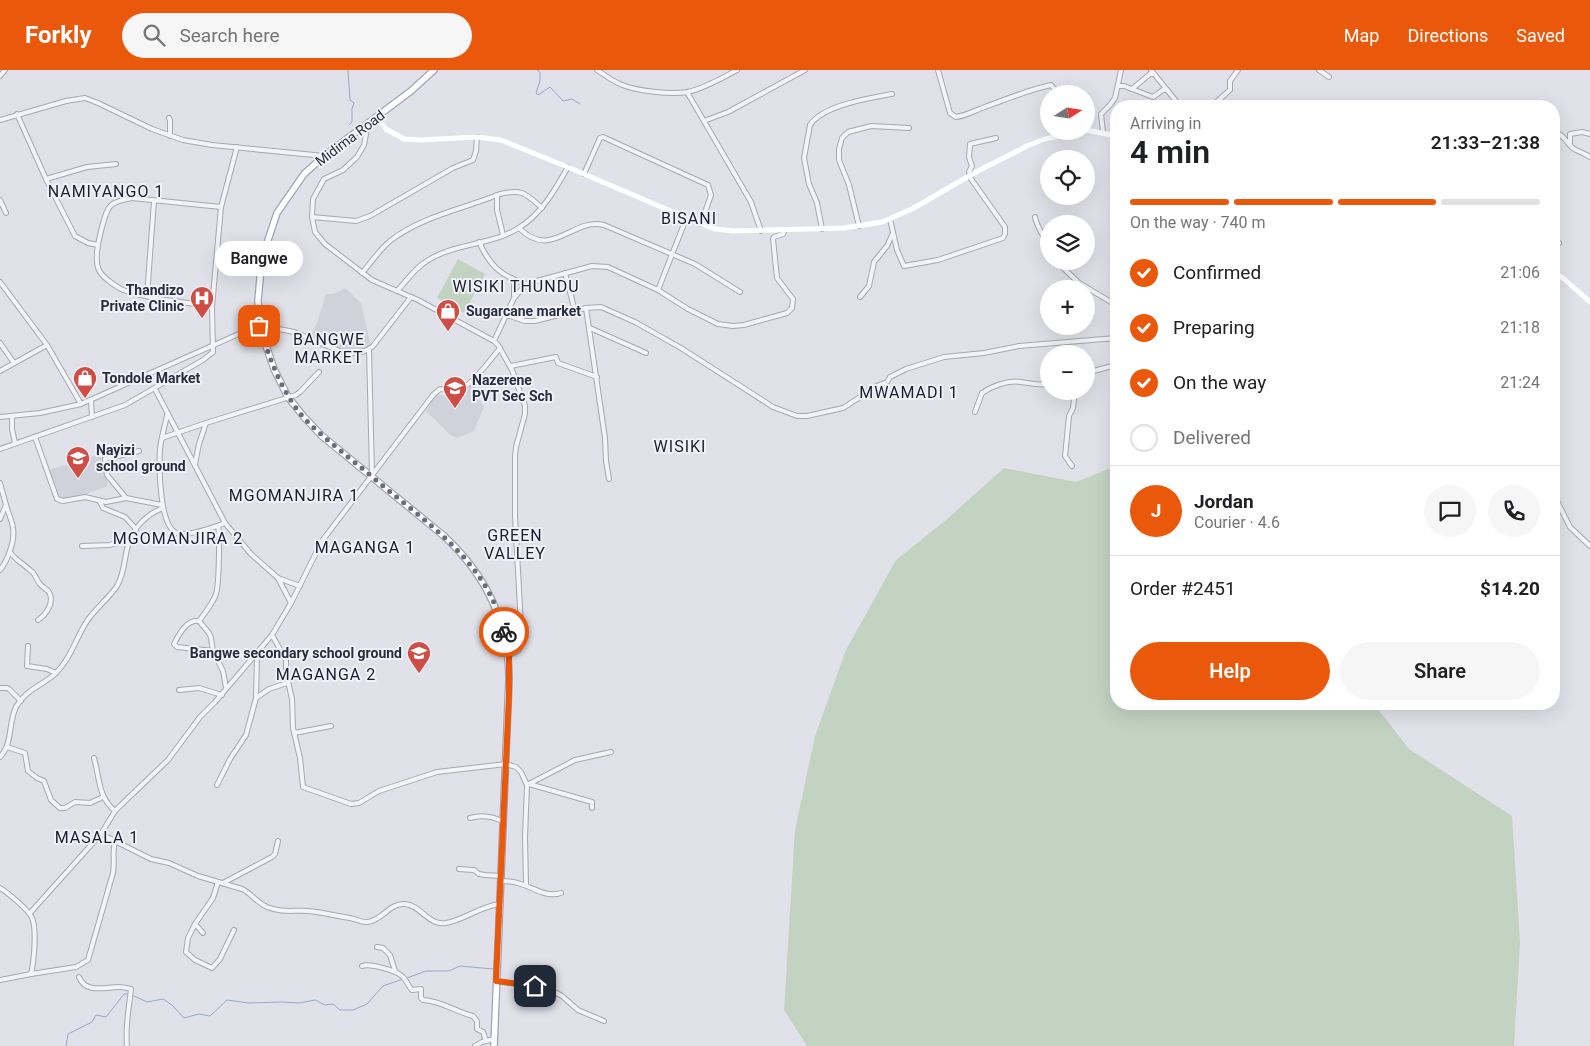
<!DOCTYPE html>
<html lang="en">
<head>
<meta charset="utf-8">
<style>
  :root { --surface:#fff; --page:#f6f6f6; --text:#202124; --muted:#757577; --line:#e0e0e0; --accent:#ea580c }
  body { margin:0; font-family:Roboto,sans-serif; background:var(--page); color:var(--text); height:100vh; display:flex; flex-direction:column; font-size:19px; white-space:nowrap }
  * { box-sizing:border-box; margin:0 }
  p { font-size:16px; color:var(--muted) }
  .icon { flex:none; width:28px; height:28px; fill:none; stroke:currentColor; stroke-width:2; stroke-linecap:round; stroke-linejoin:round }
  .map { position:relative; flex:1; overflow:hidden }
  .drawer { position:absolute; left:1110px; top:30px; width:450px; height:610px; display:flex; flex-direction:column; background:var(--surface); border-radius:20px; box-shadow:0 5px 20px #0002 }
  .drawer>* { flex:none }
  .needle { width:32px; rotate:78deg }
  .buttons { position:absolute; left:1040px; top:15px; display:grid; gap:10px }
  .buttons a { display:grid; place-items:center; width:55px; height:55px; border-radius:50%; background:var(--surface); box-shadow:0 5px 20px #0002; font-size:25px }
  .pin { position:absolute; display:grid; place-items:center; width:42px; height:42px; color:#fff; margin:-21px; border-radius:10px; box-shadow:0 2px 8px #0006 }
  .courier { position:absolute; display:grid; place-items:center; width:50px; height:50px; margin:-25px; border:4px solid #ea580c; border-radius:50%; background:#fff; color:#222; box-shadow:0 1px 6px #0007 }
  .bubble { position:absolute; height:35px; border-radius:18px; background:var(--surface); box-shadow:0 5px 20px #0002; font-size:16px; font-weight:600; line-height:35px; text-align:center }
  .head em { font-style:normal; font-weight:600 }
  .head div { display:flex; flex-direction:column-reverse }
  .head { display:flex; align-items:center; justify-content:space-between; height:85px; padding:0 20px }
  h1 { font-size:32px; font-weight:600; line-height:38px }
  .bar { display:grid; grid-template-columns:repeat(4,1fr); gap:8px 5px; align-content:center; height:60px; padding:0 20px }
  .bar i { height:6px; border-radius:4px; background:var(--line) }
  .bar .active { background:var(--accent) }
  .bar p { grid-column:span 4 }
  .line { display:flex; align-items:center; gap:12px; padding:0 20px; border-top:1px solid var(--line) }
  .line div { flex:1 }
  .round { display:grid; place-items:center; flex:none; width:52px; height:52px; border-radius:26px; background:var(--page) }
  ol { padding:0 20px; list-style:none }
  li { display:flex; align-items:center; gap:15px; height:55px }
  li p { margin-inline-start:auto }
  li .icon { padding:5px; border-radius:50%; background:var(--accent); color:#fff; stroke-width:4 }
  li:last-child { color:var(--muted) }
  li i { width:28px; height:28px; border:2px solid var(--line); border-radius:50% }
  .button { display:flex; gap:10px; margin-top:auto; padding:10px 20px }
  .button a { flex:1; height:58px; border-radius:30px; background:var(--accent); color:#fff; font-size:20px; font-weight:600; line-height:58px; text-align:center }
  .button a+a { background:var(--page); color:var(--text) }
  header { display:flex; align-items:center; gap:30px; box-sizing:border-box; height:70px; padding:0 25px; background:var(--accent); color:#fff }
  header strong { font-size:24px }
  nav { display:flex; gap:28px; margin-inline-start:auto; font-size:18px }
  .search { width:350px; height:45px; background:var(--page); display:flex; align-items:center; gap:12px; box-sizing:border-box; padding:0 18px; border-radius:28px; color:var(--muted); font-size:19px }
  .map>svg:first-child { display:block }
</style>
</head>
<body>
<header>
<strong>Forkly</strong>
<div class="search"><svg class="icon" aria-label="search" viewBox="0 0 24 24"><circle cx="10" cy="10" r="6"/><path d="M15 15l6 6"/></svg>Search here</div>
<nav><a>Map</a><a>Directions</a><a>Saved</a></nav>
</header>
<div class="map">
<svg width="1590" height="976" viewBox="0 0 1590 976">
  <rect width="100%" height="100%" fill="#e1e2e9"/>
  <g fill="#cfd1db">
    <polygon points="345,218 361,233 371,277 360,283 347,285 319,277 311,272 311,264 316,256 326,224 334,224"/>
    <polygon points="475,312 477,326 484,337 474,361 457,368 449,364 426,341 433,328 438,324 452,329"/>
    <polygon points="100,384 108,416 59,434 46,401"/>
  </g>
  <g fill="#c2d3c2">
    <polygon points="458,189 485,204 464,243 437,228"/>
    <polygon points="1116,396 1116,634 1374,634 1409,679 1512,746 1520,873 1514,976 807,976 784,940 795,760 815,666 846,580 896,490 946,450 1004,398 1076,412"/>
  </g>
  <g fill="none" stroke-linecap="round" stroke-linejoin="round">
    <g stroke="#9ba8ca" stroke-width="1">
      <polyline points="348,0 350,30 354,33 352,39 352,52 349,55"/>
      <polyline points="537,0 540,2 540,11 536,23 538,25 550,17 563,31 572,29 580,34"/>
      <polyline points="407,908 426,901 449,901 460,896 493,899"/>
      <polyline points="66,976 68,964 92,952 96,945 106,947 124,924 130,924 147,932 163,929 172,935 184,948 199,944 210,946 227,930 248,933 283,932 299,933 315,930 325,935 333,934 340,940 353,940 367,934 383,916 403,909"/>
    </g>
    <g stroke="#a6a8b3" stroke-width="6">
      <g id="street">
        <path d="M597,0c8,5 15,11 23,14 15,7 52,11 68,8 17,-4 34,-14 49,-22"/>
        <path d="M938,0l12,43 6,4c9,-1 18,-6 26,-9 23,-8 45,-18 69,-23l8,9"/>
        <polyline points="1151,0 1180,36"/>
        <polyline points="1319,0 1329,7"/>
        <polyline points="0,6 5,0"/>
        <polyline points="1118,16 1124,16 1132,19 1150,4 1153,4"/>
        <polyline points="1132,19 1153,27 1163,20 1167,20"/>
        <polyline points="687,22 751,132 761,161"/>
        <polyline points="1212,36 1230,20 1230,11 1238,0"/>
        <polyline points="17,44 46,109 75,166 88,173 98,175"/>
        <polyline points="169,48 170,50 170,66"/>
        <polyline points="0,50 66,31 85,28 98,33 152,59 183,70 212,75 324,86"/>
        <polyline points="704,51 728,42 805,0"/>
        <polyline points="368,53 364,75 357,87 343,100 324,109 313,129 312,147 315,162 325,174 372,210 418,230 494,271 498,275 512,300 525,336 525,344 516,377 515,386 515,446 522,574 518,581 509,585"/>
        <polyline points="1103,62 1101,44 1110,35 1115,28 1121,0"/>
        <path d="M1554,62c12,3 13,14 22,18 5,2 9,4 14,7"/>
        <polyline points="1570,73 1570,64 1582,62 1590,64"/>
        <polyline points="584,104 600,68 603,67 708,115 711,125 701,154"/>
        <polyline points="971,105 969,102 972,96 969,87 970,74 996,68"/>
        <polyline points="46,109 87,97 116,94"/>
        <polyline points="497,125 497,140 503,165"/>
        <polyline points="0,130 6,143"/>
        <polyline points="312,147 356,151 370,146 453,98 473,90 476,81 477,67"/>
        <path d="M1035,147c2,11 9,19 14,29"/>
        <polyline points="890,149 897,180 904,196 938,190 1003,168 1005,164 1005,157 969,106"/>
        <polyline points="859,156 849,115 839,90 839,79 842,68 848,62 871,56 909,58"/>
        <path d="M519,158c33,33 53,-11 85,-3l91,39 45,28"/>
        <path d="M822,159l-5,-26 -8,-19 -5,-26 6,-33c13,-20 60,-27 82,-31"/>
        <polyline points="1554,170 1559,173"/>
        <path d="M479,172c11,24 22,34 47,42"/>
        <polyline points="1056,191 1079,213 1116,235"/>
        <path d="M362,203c9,-10 17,-23 28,-32 32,-25 73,-32 110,-47 23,-5 25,-1 42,14"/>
        <polyline points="565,203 575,241"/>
        <polyline points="511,208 514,214 514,225"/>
        <polyline points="0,212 47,275 81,334"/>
        <polyline points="658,220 686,149"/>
        <path d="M397,221c9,-9 16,-21 27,-28 27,-20 65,-17 93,-34 24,-14 38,-39 51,-62"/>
        <polyline points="147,226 154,131"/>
        <polyline points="860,227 869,216 874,192 887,176 893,163"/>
        <path d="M212,237c-25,-5 -68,-8 -91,-18 -6,-3 -17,-11 -21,-17 -7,-11 -1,-33 2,-45 6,-21 6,-25 30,-29l89,9 16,-60"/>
        <polyline points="586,238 601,237 635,252 681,278 773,337 797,346 807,346 843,338 865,324 869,319 887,312 890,307 906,299 944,287 984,283 1019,276 1116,268"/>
        <polyline points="507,245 525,251 535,251 586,238 605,368 606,391 609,409"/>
        <polyline points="590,258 646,283"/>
        <polyline points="494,271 514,228 526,214 592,196 608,197 658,220 688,239 718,254 733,256 744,255 787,243 792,238 793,229 777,208 773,169 774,167 783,164 785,160"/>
        <polyline points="0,273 14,293"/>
        <polyline points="369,279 372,404"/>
        <polyline points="511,296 556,287 558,293 597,307"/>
        <polyline points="0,301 47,275"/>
        <polyline points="1086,303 1116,295"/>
        <polyline points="155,319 225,453 251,484 278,508 300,516"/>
        <polyline points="91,330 92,347"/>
        <path d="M975,342l7,-19c10,-7 26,-13 39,-11 9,1 18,4 28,2"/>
        <path d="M167,345c-2,11 -6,23 -7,34 -1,17 -1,78 17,84 10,4 37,-6 48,-10"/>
        <polyline points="12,346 12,359 15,373"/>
        <polyline points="0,347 40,343 81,334 259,255 294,262 347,284 362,282 369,279 373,276 411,227"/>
        <polyline points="35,367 57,429 63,431 85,427 106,432 126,428"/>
        <polyline points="162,368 206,353 296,325 300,322 319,302"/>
        <polyline points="0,379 125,335 203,290 213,282 212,237 221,137"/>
        <polyline points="139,381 105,389 107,405 126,428 162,435"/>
        <polyline points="195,394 199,374 206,353"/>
        <polyline points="1072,396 1065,386 1069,346 1073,338 1075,321"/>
        <polyline points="0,413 6,435 0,449"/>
        <polyline points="1554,425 1570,457 1590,476"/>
        <polyline points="100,432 103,438 125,447 136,459"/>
        <polyline points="82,476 110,475 130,468"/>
        <path d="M10,482c5,8 14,12 21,19 5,3 5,9 9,13 2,3 7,5 9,8 6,10 -3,23 -11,28"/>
        <path d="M0,500c8,-10 15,-29 13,-42 -1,-8 -5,-15 -7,-23"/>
        <polyline points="278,508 291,533"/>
        <path d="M199,551c6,-8 14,-18 17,-27 3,-9 4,-59 2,-68"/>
        <polyline points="272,565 286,590 286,602 292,629 293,658 300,688 303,717 351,734 359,733 379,721 437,702 506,694 516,697 521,702 527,715 525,767 526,815"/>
        <polyline points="28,576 27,596 47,599 56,603"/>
        <path d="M213,581l-36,-4 -3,-3c5,-10 13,-25 25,-23l10,12 2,5 2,13 10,20 3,17"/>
        <polyline points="0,618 7,618 9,619 21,631"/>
        <polyline points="179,620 199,618 222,625"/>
        <polyline points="256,628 269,619 287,613"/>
        <polyline points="294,663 331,656"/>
        <polyline points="7,677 25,683 28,701 37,708 44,711 51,730 60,738 65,738 75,732 90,733 103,727"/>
        <path d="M0,687c13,-13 8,-34 16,-50 10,-18 26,-21 40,-34 15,-15 20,-35 31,-52 9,-13 22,-23 30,-35 7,-12 7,-24 10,-37 4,-19 18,-34 36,-41"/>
        <path d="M94,688c6,21 4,39 21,53"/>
        <polyline points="529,714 592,732 592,738"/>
        <polyline points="217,715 230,689 246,665 256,628 257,584"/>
        <polyline points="527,715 575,690 611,682"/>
        <path d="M470,748c11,-3 24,-2 33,4"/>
        <path d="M101,764l50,25 18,4 29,13 44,13c9,4 14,13 25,18 15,6 26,3 41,4 14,1 28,5 42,7 6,1 12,5 18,4 15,-2 21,-19 37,-18 16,1 23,22 41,19 19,-3 34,-17 54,-19"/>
        <polyline points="459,799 474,800 479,804 485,805 501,806"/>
        <path d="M501,811c7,0 14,1 20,3 13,4 26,14 40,9"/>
        <polyline points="223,813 272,787 275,784 278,771"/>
        <path d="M0,818c8,5 29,22 32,30 5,11 2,43 -1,56"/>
        <path d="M30,843l71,-79 14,-23 7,-7 46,-44 32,-43 15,-15 57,-67 19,-32 31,-62 111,-146 7,-6c5,0 11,3 16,2 11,0 37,-34 44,-43"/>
        <polyline points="195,854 188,868 186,882 195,890 212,898 220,889 234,860"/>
        <polyline points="203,863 195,854 213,828 218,812"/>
        <polyline points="377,877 383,878 390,885 395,901"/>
        <path d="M362,896c8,-3 36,5 41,11 4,4 5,9 9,13l9,-1v9l2,2c19,1 33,12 50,16l4,5v8l6,3 3,9"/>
        <path d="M79,907c7,17 26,10 40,10 4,0 8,1 12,2 -2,19 -6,38 -4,57"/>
        <path d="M0,910l31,-6 45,-7 12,-7 25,-87c2,-11 -1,-21 2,-31"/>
        <polyline points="496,911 549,919 562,926 578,940 604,951"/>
        <polyline points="475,976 482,972 494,969"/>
      </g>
    </g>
    <g stroke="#a0a4b5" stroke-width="8">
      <path id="primary" d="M434,0l-23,21 -87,65 -20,18 -27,39 -13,39 -3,16 -3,32 1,25 15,44 14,28 16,20 18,19 122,100c42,39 65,85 65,143l-15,367"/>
    </g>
    <use href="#street" stroke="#f3f4f8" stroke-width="4"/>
    <g stroke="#fff" stroke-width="5">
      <polyline points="376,47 386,59 404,69 422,70 477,67 501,70 570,98 701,154 715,159 733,161 844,158 882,152 912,139 976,102 1029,75 1045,69 1081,61"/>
      <polyline points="1086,60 1116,66"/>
      <polyline points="1554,203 1563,208 1590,232"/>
    </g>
    <use href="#primary" stroke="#fff" stroke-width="5.5"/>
  </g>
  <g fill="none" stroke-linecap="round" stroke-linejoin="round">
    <path stroke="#696c7c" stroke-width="5" stroke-dasharray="0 9" d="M259,256c11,33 21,63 44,91 14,15 30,27 45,40 19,15 37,31 56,46 44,36 86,70 100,129"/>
    <polyline stroke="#ea580c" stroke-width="6" points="504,562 509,585 509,624 496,911 535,916"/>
  </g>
  <defs>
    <g id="hospital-pin" transform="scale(1.25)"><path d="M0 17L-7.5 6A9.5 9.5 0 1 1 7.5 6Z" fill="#cf4d45" stroke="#f0f2f7"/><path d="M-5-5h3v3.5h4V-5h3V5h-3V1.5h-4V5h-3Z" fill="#fff"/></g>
    <g id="shop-pin" transform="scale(1.25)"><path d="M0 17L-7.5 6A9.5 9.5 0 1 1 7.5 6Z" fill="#cf4d45" stroke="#f0f2f7"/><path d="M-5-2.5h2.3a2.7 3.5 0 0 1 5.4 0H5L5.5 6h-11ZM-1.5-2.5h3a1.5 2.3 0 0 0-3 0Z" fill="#fff"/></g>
    <g id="school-pin" transform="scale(1.25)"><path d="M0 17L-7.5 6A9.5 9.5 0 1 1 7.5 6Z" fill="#cf4d45" stroke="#f0f2f7"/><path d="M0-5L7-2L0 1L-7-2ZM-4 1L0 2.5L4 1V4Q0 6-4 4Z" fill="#fff"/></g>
  </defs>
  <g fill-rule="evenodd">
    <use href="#hospital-pin" x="202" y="228"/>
    <use href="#shop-pin" x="448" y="241"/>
    <use href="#shop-pin" x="85" y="308"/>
    <use href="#school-pin" x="455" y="318"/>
    <use href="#school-pin" x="78" y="388"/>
    <use href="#school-pin" x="419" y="583"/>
  </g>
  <g text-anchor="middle" stroke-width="4" stroke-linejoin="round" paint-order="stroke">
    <g font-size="14" fill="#292d41" stroke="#f0f2f7">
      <text transform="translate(350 68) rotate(-37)" y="5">Midima Road</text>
    </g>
    <g font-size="14" font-weight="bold" fill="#292d41" stroke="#f0f2f7" text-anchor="start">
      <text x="184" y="225" text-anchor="end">Thandizo<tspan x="184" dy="16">Private Clinic</tspan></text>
      <text x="466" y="246">Sugarcane market</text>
      <text x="102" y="313">Tondole Market</text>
      <text x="472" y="315">Nazerene<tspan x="472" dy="16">PVT Sec Sch</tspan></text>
      <text x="96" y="385">Nayizi<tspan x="96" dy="16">school ground</tspan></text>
      <text x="402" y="588" text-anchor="end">Bangwe secondary school ground</text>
    </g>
    <g font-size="16" letter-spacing="1" fill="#1b1e32" stroke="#f0f2f7">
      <text x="106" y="127">NAMIYANGO 1</text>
      <text x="689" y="154">BISANI</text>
      <text x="516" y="222">WISIKI THUNDU</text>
      <text x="329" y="275">BANGWE<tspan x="329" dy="18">MARKET</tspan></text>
      <text x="909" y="328">MWAMADI 1</text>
      <text x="680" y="382">WISIKI</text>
      <text x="294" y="431">MGOMANJIRA 1</text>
      <text x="515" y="471">GREEN<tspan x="515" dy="18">VALLEY</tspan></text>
      <text x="178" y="474">MGOMANJIRA 2</text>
      <text x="365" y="483">MAGANGA 1</text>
      <text x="326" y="610">MAGANGA 2</text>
      <text x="97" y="773">MASALA 1</text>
    </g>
  </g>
</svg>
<div class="buttons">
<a><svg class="needle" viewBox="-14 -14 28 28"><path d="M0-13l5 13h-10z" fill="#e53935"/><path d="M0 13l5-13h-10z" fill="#757577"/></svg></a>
<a><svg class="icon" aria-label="locate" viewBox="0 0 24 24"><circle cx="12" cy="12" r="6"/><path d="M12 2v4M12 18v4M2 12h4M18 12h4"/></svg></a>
<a><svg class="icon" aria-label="layers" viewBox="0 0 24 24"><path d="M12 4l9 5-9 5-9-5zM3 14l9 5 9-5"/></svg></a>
<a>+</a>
<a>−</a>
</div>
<div class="pin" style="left:259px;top:256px;background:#ea580c"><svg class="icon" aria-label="bag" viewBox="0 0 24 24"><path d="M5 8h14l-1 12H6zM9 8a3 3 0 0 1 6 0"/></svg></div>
<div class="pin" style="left:535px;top:916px;background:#1f2937"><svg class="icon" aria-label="home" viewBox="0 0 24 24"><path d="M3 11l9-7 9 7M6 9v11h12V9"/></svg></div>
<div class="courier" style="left:504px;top:562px"><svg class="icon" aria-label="bike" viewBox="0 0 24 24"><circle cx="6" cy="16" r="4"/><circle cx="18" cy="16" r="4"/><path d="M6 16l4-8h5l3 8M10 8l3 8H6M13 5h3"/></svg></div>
<div class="bubble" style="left:215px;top:171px;width:88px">Bangwe</div>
<section class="drawer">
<div class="head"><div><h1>4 min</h1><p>Arriving in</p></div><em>21:33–21:38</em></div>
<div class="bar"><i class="active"></i><i class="active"></i><i class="active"></i><i></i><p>On the way · 740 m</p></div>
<ol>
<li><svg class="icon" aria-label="check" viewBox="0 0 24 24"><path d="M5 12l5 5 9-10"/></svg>Confirmed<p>21:06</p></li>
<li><svg class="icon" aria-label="check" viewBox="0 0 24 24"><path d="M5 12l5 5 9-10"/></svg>Preparing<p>21:18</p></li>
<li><svg class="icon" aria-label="check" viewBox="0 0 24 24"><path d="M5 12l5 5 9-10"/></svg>On the way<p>21:24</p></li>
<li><i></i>Delivered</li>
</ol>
<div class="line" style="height:90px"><b class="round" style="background:var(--accent);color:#fff">J</b><div><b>Jordan</b><p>Courier · 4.6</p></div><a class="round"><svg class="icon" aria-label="chat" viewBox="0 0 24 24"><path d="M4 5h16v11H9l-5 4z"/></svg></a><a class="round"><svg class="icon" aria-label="phone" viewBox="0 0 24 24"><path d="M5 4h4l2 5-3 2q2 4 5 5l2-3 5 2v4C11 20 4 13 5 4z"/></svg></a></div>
<div class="line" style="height:65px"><div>Order #2451</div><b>$14.20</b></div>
<div class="button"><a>Help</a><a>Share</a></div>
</section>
</div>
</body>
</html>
